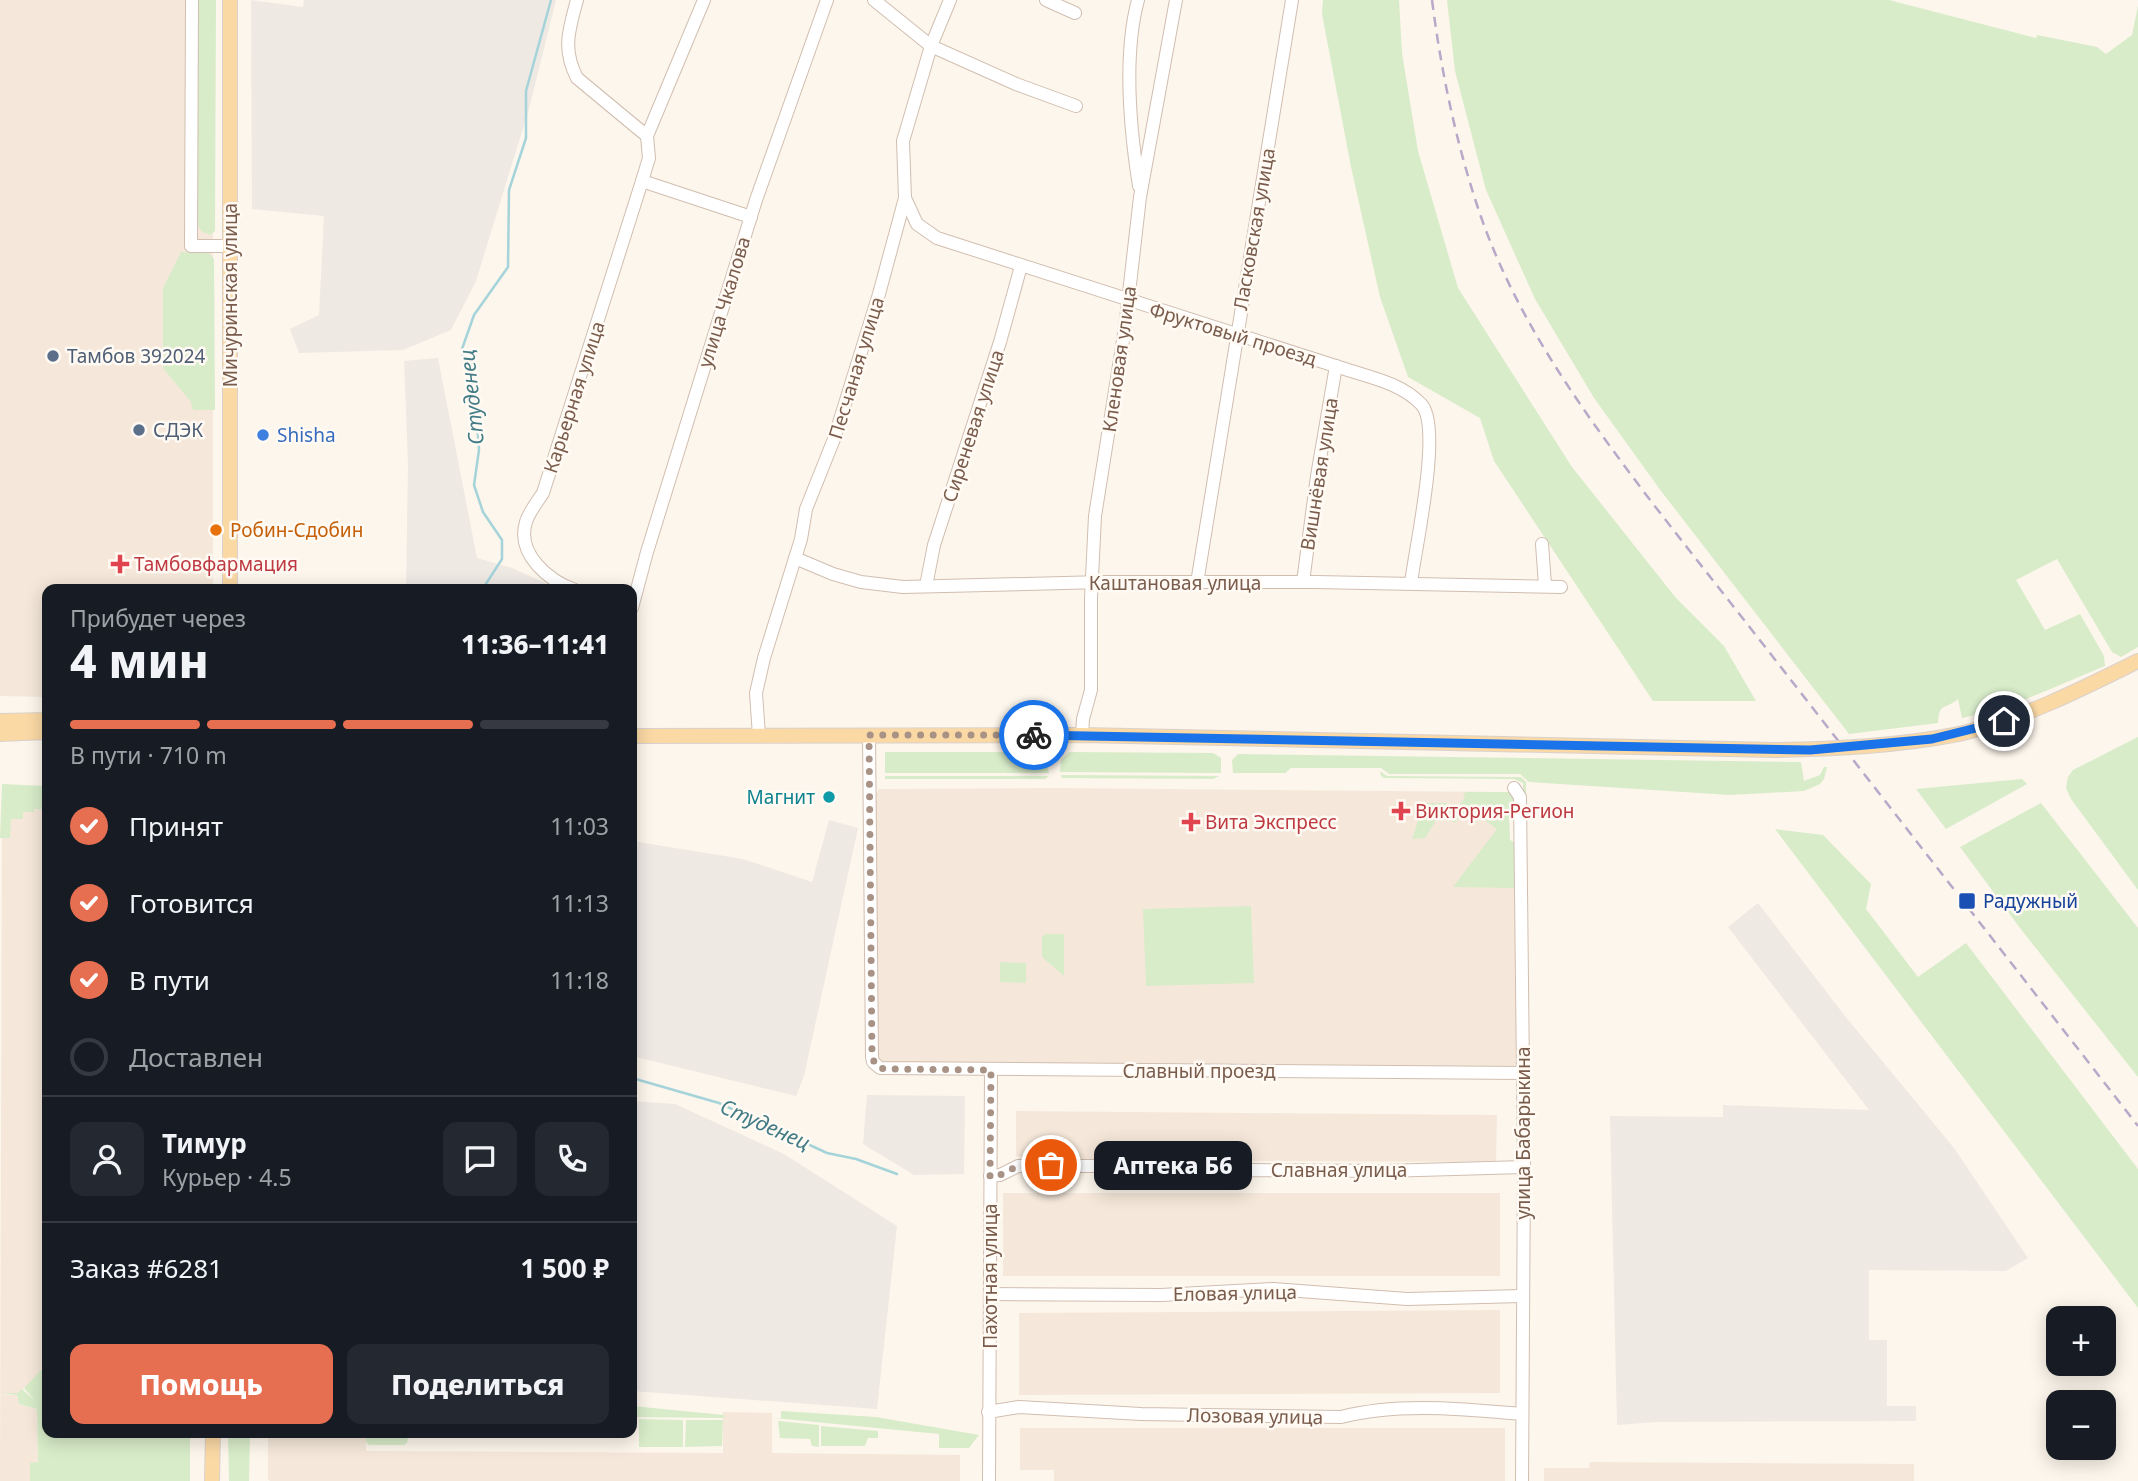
<!DOCTYPE html>
<html lang="ru">
<head>
<meta charset="utf-8">
<style>
  :root { --surface:#171b24; --page:#242831; --text:#f1f3f6; --muted:#9ea1a6; --line:#363941; --accent:#e76f51 }
  body { margin:0; font-family:"Noto Sans",sans-serif; background:var(--page); color:var(--text); height:100vh; display:flex; flex-direction:column; font-size:26px; white-space:nowrap }
  * { box-sizing:border-box; margin:0 }
  p { font-size:23px; color:var(--muted) }
  .icon { flex:none; width:38px; height:38px; fill:none; stroke:currentColor; stroke-width:2; stroke-linecap:round; stroke-linejoin:round }
  .map { position:relative; flex:1; overflow:hidden }
  .drawer { position:absolute; left:42px; top:584px; width:595px; height:854px; display:flex; flex-direction:column; background:var(--surface); border-radius:14px; box-shadow:0 4px 18px #0003 }
  .drawer>* { flex:none }
  .tools { position:absolute; left:2046px; top:1306px; display:grid; gap:14px }
  .tools a { display:grid; place-items:center; width:70px; height:70px; border-radius:14px; background:var(--surface); box-shadow:0 4px 18px #0003; font-size:35px }
  .pin { position:absolute; display:grid; place-items:center; width:60px; height:60px; color:#fff; margin:-30px; border:4px solid #fff; border-radius:50%; box-shadow:0 2px 7px #0007 }
  .courier { position:absolute; display:grid; place-items:center; width:70px; height:70px; margin:-35px; border:5px solid #1a73e8; border-radius:50%; background:#fff; color:#222; box-shadow:0 2px 9px #0007 }
  .bubble { position:absolute; height:49px; border-radius:14px; background:var(--surface); box-shadow:0 4px 18px #0003; font-size:23px; font-weight:800; line-height:49px; text-align:center }
  .headline em { font-style:normal; font-weight:800 }
  .headline div { display:flex; flex-direction:column-reverse }
  .headline { display:flex; align-items:center; justify-content:space-between; height:119px; padding:0 28px }
  h1 { font-size:46px; font-weight:800; line-height:52px }
  .bar { display:grid; grid-template-columns:repeat(4,1fr); gap:10px 7px; align-content:center; height:84px; padding:0 28px }
  .bar i { height:9px; border-radius:5px; background:var(--line) }
  .bar .current { background:var(--accent) }
  .bar p { grid-column:span 4 }
  .line { display:flex; align-items:center; gap:18px; padding:0 28px; border-top:2px solid var(--line) }
  .line div { flex:1 }
  .round { display:grid; place-items:center; flex:none; width:74px; height:74px; border-radius:14px; background:var(--page) }
  ol { padding:0 28px; list-style:none }
  li { display:flex; align-items:center; gap:21px; height:77px }
  li p { margin-inline-start:auto }
  li .icon { padding:7px; border-radius:50%; background:var(--accent); color:#fff; stroke-width:4 }
  li:last-child { color:var(--muted) }
  li i { width:38px; height:38px; border:4px solid var(--line); border-radius:50% }
  .button { display:flex; gap:14px; margin-top:auto; padding:14px 28px }
  .button a { flex:1; height:80px; border-radius:14px; background:var(--accent); color:#fff; font-size:28px; font-weight:800; line-height:80px; text-align:center }
  .button a+a { background:var(--page); color:var(--text) }
  .map>svg:first-child { display:block }
</style>
</head>
<body>
<div class="map">
<svg width="2138" height="1481" viewBox="0 0 2138 1481">
  <rect width="100%" height="100%" fill="#fdf6ec"/>
  <g fill="#f5e8da">
    <polygon points="0,0 213,0 213,590 47,590 47,697 0,696"/>
    <polygon points="1059,788 1508,792 1513,815 1509,817 1510,840 1517,844 1518,1064 1514,1070 883,1065 876,1061 876,793 879,789 887,789"/>
    <polygon points="2,807 47,809 47,1402 36,1401 24,1388 19,1393 0,1394 17,1395 19,1404 37,1409 38,1463 30,1463 30,1481 0,1481"/>
    <polygon points="1016,1111 1497,1115 1496,1162 1051,1160 1016,1156"/>
    <rect x="1003" y="1193" width="497" height="83"/>
    <polygon points="1500,1310 1500,1393 1019,1395 1019,1313"/>
    <polygon points="723,1412 772,1413 772,1453 960,1455 960,1481 270,1481 268,1479 268,1433 366,1433 366,1451 723,1453"/>
    <polygon points="1020,1428 1505,1428 1505,1481 1054,1481 1054,1470 1020,1470"/>
    <polygon points="1590,1462 1914,1464 1914,1481 1544,1481 1544,1468 1589,1468"/>
  </g>
  <g fill="#efe9e4">
    <polygon points="251,0 303,7 304,0 556,0 529,109 476,281 451,330 403,350 299,353 290,329 319,315 324,216 252,209"/>
    <polygon points="438,358 477,558 512,568 561,590 406,590 408,463 404,361"/>
    <polygon points="829,820 858,828 804,1076 796,1096 632,1056 632,841 743,859 812,882"/>
    <polygon points="1758,903 1845,1016 1954,1148 2028,1258 2006,1271 1869,1270 1869,1340 1887,1340 1887,1406 1916,1406 1916,1421 1657,1422 1617,1425 1610,1116 1723,1117 1723,1105 1869,1110 1728,927"/>
    <polygon points="867,1095 965,1096 964,1174 914,1175 863,1144"/>
    <polygon points="632,1101 675,1104 784,1154 897,1226 877,1409 632,1391"/>
  </g>
  <g fill="#d8ecc9">
    <polygon points="198,0 216,0 215,226 215,231 210,235 201,231 197,223"/>
    <polygon points="1323,0 1399,0 1402,53 1418,151 1458,288 1572,467 1676,598 1724,646 1756,701 1653,701 1494,461 1480,418 1408,377 1380,297 1351,167 1322,14"/>
    <path d="M1447,0h442l147,38 1,-3 60,12 9,7 26,-19 6,-29v641l-17,10 -9,-5 -55,-93 -41,21 29,50 35,-16 24,42 1,10c-46,19 -93,42 -143,52l-4,-19c-13,11 -19,3 -20,24l-89,11 -188,-243 -67,-93 -59,-99 -49,-109 -31,-119z"/>
    <polygon points="181,252 209,253 214,259 215,410 193,410 191,402 163,368 163,288"/>
    <polygon points="2138,737 2138,890 2071,799 2066,788 2068,777 2073,770"/>
    <polygon points="885,752 1035,752 1046,759 1049,773 885,773"/>
    <polygon points="1069,752 1213,753 1221,758 1221,773 1060,772 1061,760"/>
    <polygon points="1238,754 1801,762 1804,781 1820,775 1824,767 1827,767 1824,779 1820,784 1804,791 1730,795 1529,782 1520,774 1389,774 1381,768 1291,768 1285,773 1233,773 1232,760"/>
    <polygon points="1380,771 1387,776 1516,777 1521,777 1526,782 1530,1154 1528,1153 1523,783 1514,779 1384,778 1381,776"/>
    <polygon points="1061,775 1219,776 1213,779 1062,778"/>
    <polygon points="885,776 1049,776 1045,779 885,779"/>
    <polygon points="2022,779 2027,784 1946,829 1916,789"/>
    <polygon points="2,784 47,786 47,809 34,809 34,812 23,812 23,819 11,819 10,838 0,838"/>
    <polygon points="1466,792 1508,792 1515,795 1515,814 1509,817 1510,840 1517,844 1515,888 1453,887 1497,829 1469,809 1465,815 1461,814 1455,823 1450,820 1465,797 1463,795"/>
    <polygon points="1424,803 1447,803 1425,838 1412,839"/>
    <polygon points="2041,803 2138,928 2138,1077 2023,932 1960,847"/>
    <polygon points="1775,829 1823,835 1871,884 1866,909 1918,977 1966,943 2138,1169 2138,1308"/>
    <polygon points="1251,906 1254,983 1146,986 1143,909"/>
    <polygon points="1045,934 1064,934 1064,976 1042,957 1042,937"/>
    <polygon points="1000,962 1026,963 1026,983 1000,982"/>
    <polygon points="41,1370 47,1377 47,1433 190,1433 190,1481 30,1481 30,1463 38,1462 37,1409 19,1404 17,1395 0,1393 18,1393 22,1389 35,1401 24,1388"/>
    <polygon points="632,1406 724,1415 724,1418 632,1417"/>
    <polygon points="781,1411 876,1417 979,1435 969,1448 939,1448 939,1434 774,1418 781,1418"/>
    <polygon points="639,1419 683,1420 683,1447 639,1447"/>
    <polygon points="686,1420 723,1420 722,1446 685,1447"/>
    <polygon points="778,1421 819,1425 819,1447 812,1446 810,1439 780,1438"/>
    <polygon points="821,1426 878,1431 878,1438 868,1438 865,1446 821,1446"/>
    <polygon points="228,1433 250,1433 249,1481 229,1481"/>
    <polygon points="365,1433 457,1433 456,1437 408,1437 407,1443 404,1445 369,1445 366,1442"/>
  </g>
  <g fill="none" stroke-linecap="round" stroke-linejoin="round">
    <g stroke="#a5d3da" stroke-width="2.5">
      <polyline points="482,590 502,559 502,540 483,512 474,485 479,450 475,394 464,364 462,349 474,315 508,267 509,190 526,138 526,91 551,0"/>
      <polyline points="632,1078 719,1103 827,1153 856,1159 897,1174"/>
    </g>
    <g stroke="#d1beb0" stroke-width="14">
      <g id="minor">
        <polyline points="192,0 191,246 230,246"/>
        <path d="M577,0c-8,30 -15,49 0,78l70,58"/>
        <polyline points="704,0 647,136 649,158 642,181 751,217"/>
        <polyline points="874,0 931,46 1016,84 1076,106"/>
        <polyline points="1046,0 1075,13"/>
        <path d="M1138,0c-15,56 -8,129 1,186"/>
        <path d="M905,198l12,26 20,14 411,132c25,8 54,14 73,34 22,22 -6,145 -10,179"/>
        <polyline points="1542,544 1545,585"/>
        <polyline points="795,558 833,574 861,582 903,587 1103,582 1316,582 1561,587"/>
        <polyline points="1303,582 1317,476 1336,366"/>
        <polyline points="1197,583 1292,0"/>
        <polyline points="926,586 934,545 1000,342 1021,266"/>
        <path d="M575,590c-26,-9 -59,-36 -49,-68 3,-10 11,-20 17,-29l99,-312"/>
        <polyline points="632,608 647,552 756,200 827,0"/>
        <polyline points="869,735 872,1057 873,1062 880,1068 1523,1073"/>
        <polyline points="1082,735 1083,719 1091,690 1091,598 1095,516 1125,328 1140,197 1176,0"/>
        <polyline points="759,736 756,693 764,658 801,539 806,509 834,439 879,294 905,198 903,141 931,46 950,0"/>
        <polyline points="1514,788 1520,797 1524,1167 1522,1481"/>
        <polyline points="990,1176 1000,1175 1018,1166 1115,1166 1142,1174 1252,1170 1384,1171 1524,1167"/>
        <polyline points="990,1294 1161,1295 1273,1289 1407,1299 1522,1296"/>
        <path d="M988,1412l31,-5 122,7 200,3c58,-15 122,-8 181,-3"/>
        <polyline points="989,1481 991,1070"/>
      </g>
    </g>
    <g stroke="#dad1cd" stroke-width="16">
      <g id="major">
        <polyline points="230,0 230,590"/>
        <polyline points="0,721 47,720"/>
        <polyline points="0,734 47,732"/>
        <path d="M1959,734c63,-15 121,-44 179,-73"/>
        <polyline points="632,736 1082,735 1774,750"/>
        <polyline points="212,1481 213,1433"/>
      </g>
    </g>
    <use href="#minor" stroke="#fff" stroke-width="12"/>
    <use href="#major" stroke="#fbd9a5" stroke-width="14"/>
    <path stroke="#b9a8c9" stroke-width="2.5" stroke-dasharray="10 7" stroke-linecap="butt" d="M1432,0c9,70 23,138 45,205 35,108 102,201 170,291 51,66 103,131 154,197 113,145 225,289 337,433"/>
    <g stroke="#dad1cd" stroke-width="16" stroke-linecap="butt">
      <path id="major-bridge" d="M1774,750c62,-1 124,-4 185,-16"/>
    </g>
    <use href="#major-bridge" stroke="#fbd9a5" stroke-width="14"/>
  </g>
  <g fill="none" stroke-linecap="round" stroke-linejoin="round">
    <polyline stroke="#a89285" stroke-width="7" stroke-dasharray="0 12.6" points="1034,735 869,735 872,1057 876,1066 884,1069 991,1070 990,1177 1000,1175 1018,1166 1051,1165"/>
    <polyline stroke="#1a73e8" stroke-width="9" points="1034,735 1810,750 1932,739 2004,721"/>
  </g>
  <g fill="#5c6f8a" stroke="#fffaf3" stroke-width="2.5">
    <circle cx="53" cy="356" r="7"/>
    <circle cx="139" cy="430" r="7"/>
  </g>
  <circle fill="#3f7fe0" stroke="#fffaf3" stroke-width="2.5" cx="263" cy="435" r="7"/>
  <circle fill="#e8710a" stroke="#fffaf3" stroke-width="2.5" cx="216" cy="530" r="7"/>
  <g fill="#e0444e" stroke="#fffaf3" stroke-width="2.5">
    <path d="M116.5 553.5h7v7h7v7h-7v7h-7v-7h-7v-7h7z"/>
    <path d="M1397.5 800.5h7v7h7v7h-7v7h-7v-7h-7v-7h7z"/>
    <path d="M1187.5 811.5h7v7h7v7h-7v7h-7v-7h-7v-7h7z"/>
  </g>
  <circle fill="#0f9aa8" stroke="#fffaf3" stroke-width="2.5" cx="829" cy="797" r="7"/>
  <rect fill="#1a4fb4" stroke="#fffaf3" stroke-width="2.5" x="1958" y="892" width="18" height="18" rx="3.5"/>
  <g text-anchor="middle" stroke-width="5" stroke-linejoin="round" paint-order="stroke">
    <g font-size="19" fill="#7a5c4d" stroke="#fffaf3">
      <text transform="translate(1254 229) rotate(-80)" y="7">Ласковская улица</text>
      <text transform="translate(230 295) rotate(-90)" y="7">Мичуринская улица</text>
      <text transform="translate(724 302) rotate(-73)" y="7">улица Чкалова</text>
      <text transform="translate(1233 334) rotate(17)" y="7">Фруктовый проезд</text>
      <text transform="translate(1119 359) rotate(-82)" y="7">Кленовая улица</text>
      <text transform="translate(856 368) rotate(-73)" y="7">Песчаная улица</text>
      <text transform="translate(574 397) rotate(-72)" y="7">Карьерная улица</text>
      <text transform="translate(973 426) rotate(-72)" y="7">Сиреневая улица</text>
      <text transform="translate(1319 474) rotate(-81)" y="7">Вишнёвая улица</text>
      <text x="1175" y="590">Каштановая улица</text>
      <text x="1199" y="1078">Славный проезд</text>
      <text transform="translate(1523 1133) rotate(-90)" y="7">улица Бабарыкина</text>
      <text x="1339" y="1177">Славная улица</text>
      <text transform="translate(990 1276) rotate(-90)" y="7">Пахотная улица</text>
      <text transform="translate(1235 1293) rotate(-1)" y="7">Еловая улица</text>
      <text transform="translate(1255 1416) rotate(1)" y="7">Лозовая улица</text>
    </g>
    <g font-size="19" fill="#4e5e75" stroke="#fffaf3" text-anchor="start">
      <text x="67" y="363">Тамбов 392024</text>
      <text x="153" y="437">СДЭК</text>
    </g>
    <g font-size="19" fill="#366cbe" stroke="#fffaf3" text-anchor="start">
      <text x="277" y="442">Shisha</text>
    </g>
    <g font-size="19" fill="#c56008" stroke="#fffaf3" text-anchor="start">
      <text x="230" y="537">Робин-Сдобин</text>
    </g>
    <g font-size="19" fill="#be3a42" stroke="#fffaf3" text-anchor="start">
      <text x="134" y="571">Тамбовфармация</text>
      <text x="1415" y="818">Виктория-Регион</text>
      <text x="1205" y="829">Вита Экспресс</text>
    </g>
    <g font-size="19" fill="#0d838f" stroke="#fffaf3" text-anchor="end">
      <text x="815" y="804">Магнит</text>
    </g>
    <g font-size="19" fill="#164399" stroke="#fffaf3" text-anchor="start">
      <text x="1983" y="908">Радужный</text>
    </g>
    <g font-size="21" font-style="italic" fill="#437c86" stroke="#fffaf3">
      <text transform="translate(472 397) rotate(-96)" y="7">Студенец</text>
      <text transform="translate(765 1125) rotate(24)" y="7">Студенец</text>
    </g>
  </g>
</svg>
<div class="tools">
<a>+</a>
<a>−</a>
</div>
<div class="pin" style="left:1051px;top:1165px;background:#ea580c"><svg class="icon" aria-label="bag" viewBox="0 0 24 24"><path d="M5 8h14l-1 12H6zM9 8a3 3 0 0 1 6 0"/></svg></div>
<div class="pin" style="left:2004px;top:721px;background:#1f2937"><svg class="icon" aria-label="home" viewBox="0 0 24 24"><path d="M3 11l9-7 9 7M6 9v11h12V9"/></svg></div>
<div class="courier" style="left:1034px;top:735px"><svg class="icon" aria-label="bike" viewBox="0 0 24 24"><circle cx="6" cy="16" r="4"/><circle cx="18" cy="16" r="4"/><path d="M6 16l4-8h5l3 8M10 8l3 8H6M13 5h3"/></svg></div>
<div class="bubble" style="left:1094px;top:1141px;width:158px">Аптека Б6</div>
<section class="drawer">
<div class="headline"><div><h1>4 мин</h1><p>Прибудет через</p></div><em>11:36–11:41</em></div>
<div class="bar"><i class="current"></i><i class="current"></i><i class="current"></i><i></i><p>В пути · 710 m</p></div>
<ol>
<li><svg class="icon" aria-label="check" viewBox="0 0 24 24"><path d="M5 12l5 5 9-10"/></svg>Принят<p>11:03</p></li>
<li><svg class="icon" aria-label="check" viewBox="0 0 24 24"><path d="M5 12l5 5 9-10"/></svg>Готовится<p>11:13</p></li>
<li><svg class="icon" aria-label="check" viewBox="0 0 24 24"><path d="M5 12l5 5 9-10"/></svg>В пути<p>11:18</p></li>
<li><i></i>Доставлен</li>
</ol>
<div class="line" style="height:126px"><a class="round"><svg class="icon" aria-label="person" viewBox="0 0 24 24"><circle cx="12" cy="8" r="4"/><path d="M4 21q1-7 8-7t8 7"/></svg></a><div><b>Тимур</b><p>Курьер · 4.5</p></div><a class="round"><svg class="icon" aria-label="chat" viewBox="0 0 24 24"><path d="M4 5h16v11H9l-5 4z"/></svg></a><a class="round"><svg class="icon" aria-label="phone" viewBox="0 0 24 24"><path d="M5 4h4l2 5-3 2q2 4 5 5l2-3 5 2v4C11 20 4 13 5 4z"/></svg></a></div>
<div class="line" style="height:91px"><div>Заказ #6281</div><b>1 500 ₽</b></div>
<div class="button"><a>Помощь</a><a>Поделиться</a></div>
</section>
</div>
</body>
</html>
